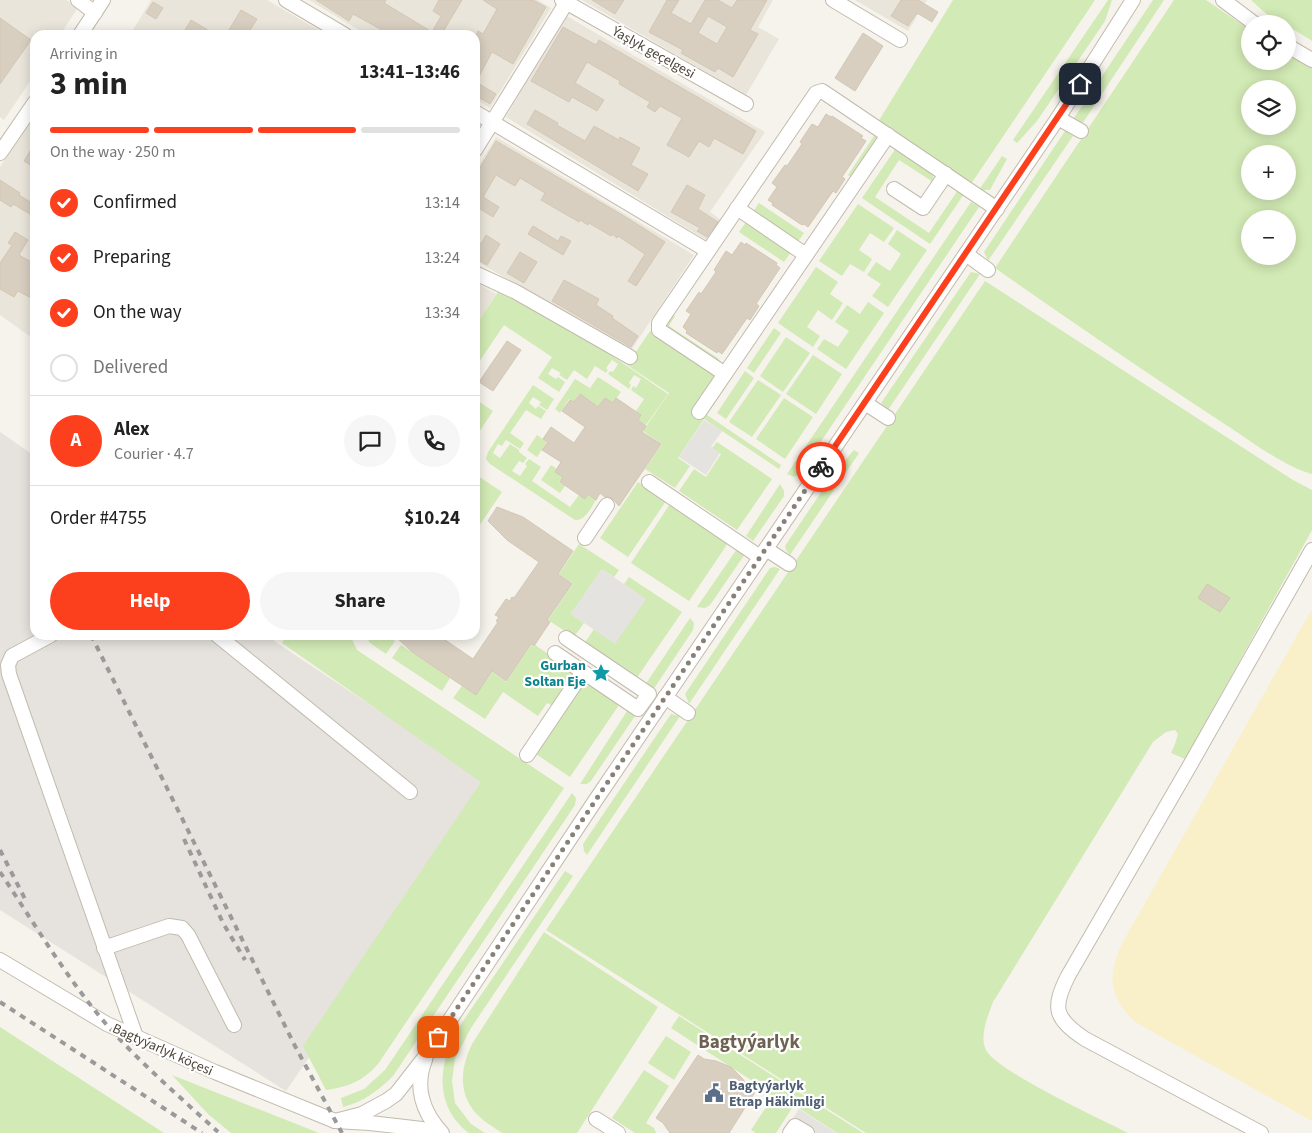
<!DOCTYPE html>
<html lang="en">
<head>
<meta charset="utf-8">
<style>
  :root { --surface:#fff; --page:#f6f6f6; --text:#222; --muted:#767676; --line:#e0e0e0; --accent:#fc3f1d }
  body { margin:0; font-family:"Source Sans 3",sans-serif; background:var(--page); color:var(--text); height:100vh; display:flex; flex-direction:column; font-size:19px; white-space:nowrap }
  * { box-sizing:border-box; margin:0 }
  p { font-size:16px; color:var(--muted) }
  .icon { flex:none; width:28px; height:28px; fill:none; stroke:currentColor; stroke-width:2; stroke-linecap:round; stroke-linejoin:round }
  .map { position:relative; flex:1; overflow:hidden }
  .drawer { position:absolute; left:30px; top:30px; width:450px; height:610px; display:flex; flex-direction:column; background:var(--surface); border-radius:15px; box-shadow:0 2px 12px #0003 }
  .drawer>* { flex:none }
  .buttons { position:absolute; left:1241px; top:15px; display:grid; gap:10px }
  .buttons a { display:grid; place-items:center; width:55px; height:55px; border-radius:50%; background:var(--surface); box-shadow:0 2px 12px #0003; font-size:25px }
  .pin { position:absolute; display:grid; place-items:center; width:42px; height:42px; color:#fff; margin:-21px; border-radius:10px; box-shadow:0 2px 8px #0006 }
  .courier { position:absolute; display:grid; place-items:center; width:50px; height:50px; margin:-25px; border:4px solid #fc3f1d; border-radius:50%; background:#fff; color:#222; box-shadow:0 1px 6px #0007 }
  .headline em { font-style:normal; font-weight:700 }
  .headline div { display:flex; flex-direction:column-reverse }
  .headline { display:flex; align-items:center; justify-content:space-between; height:85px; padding:0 20px }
  h1 { font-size:32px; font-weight:700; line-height:38px }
  .bar { display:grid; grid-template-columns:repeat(4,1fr); gap:8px 5px; align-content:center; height:60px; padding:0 20px }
  .bar i { height:6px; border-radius:4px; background:var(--line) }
  .bar .selected { background:var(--accent) }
  .bar p { grid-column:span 4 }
  .line { display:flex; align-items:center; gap:12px; padding:0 20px; border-top:1px solid var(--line) }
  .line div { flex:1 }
  .round { display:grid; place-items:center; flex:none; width:52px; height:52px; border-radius:26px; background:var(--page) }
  ol { padding:0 20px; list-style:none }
  li { display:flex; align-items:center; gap:15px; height:55px }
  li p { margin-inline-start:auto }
  li .icon { padding:5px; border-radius:50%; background:var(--accent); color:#fff; stroke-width:4 }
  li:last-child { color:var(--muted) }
  li i { width:28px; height:28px; border:2px solid var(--line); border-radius:50% }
  .button { display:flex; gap:10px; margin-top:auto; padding:10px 20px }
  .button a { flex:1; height:58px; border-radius:30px; background:var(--accent); color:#fff; font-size:20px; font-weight:700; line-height:58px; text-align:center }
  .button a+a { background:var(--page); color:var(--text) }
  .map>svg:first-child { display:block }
</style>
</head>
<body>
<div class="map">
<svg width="1312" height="1133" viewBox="0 0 1312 1133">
  <rect width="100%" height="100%" fill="#f6f3ec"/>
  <g fill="#eae5da">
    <polygon points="0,0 67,0 77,9 60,35 35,35 35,74 4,120 0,117"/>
    <polygon points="151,0 267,0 327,35 130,35"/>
    <polygon points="309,0 538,0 551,8 490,108 475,99 475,35 367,35"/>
    <polygon points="582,0 773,0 758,27 779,39 746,95"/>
    <polygon points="855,0 927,0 908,31"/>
    <polygon points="565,15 765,132 710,212 721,220 706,240 506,117"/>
    <polygon points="29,124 35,128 35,340 0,315 0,167"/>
    <polygon points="496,137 694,255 630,352 475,260 475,172"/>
    <polygon points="475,282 496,294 475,326"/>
  </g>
  <polygon fill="#e6e2dd" points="0,432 35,456 35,635 278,635 274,641 494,787 286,1091 0,910"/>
  <g fill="#d2eab5" fill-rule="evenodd">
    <polygon points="953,0 1095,0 971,184 878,122"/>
    <polygon points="1108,0 1112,0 1105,21 1037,121 1017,143 1013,140"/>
    <polygon points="1153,0 1164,0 1082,124 1074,118"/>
    <path d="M1174,0h32l44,30v31h38v-7l24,13v407c-28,-7 -67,-37 -92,-53 -76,-50 -151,-101 -225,-153zM1250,89h38v37h-38zM1250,154h38v37h-38zM1250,219h38v37h-38z"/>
    <path d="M1251,0h61v41l-24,-15v-2c-14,-1 -27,-15 -37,-24z"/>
    <polygon points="1065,131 1073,136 988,261 984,252"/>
    <polygon points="874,136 878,139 852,178 848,175"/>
    <polygon points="896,148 932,173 934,180 933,182 899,160 875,197 929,233 958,190 964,194 930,244 862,198"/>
    <polygon points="1002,156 1007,159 990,190 979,190"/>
    <polygon points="971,202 979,207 799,474 794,477 787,474"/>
    <polygon points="759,203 804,233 797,243 752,213"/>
    <polygon points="858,204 894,228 884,242 870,233 859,250 872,259 864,272 850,264 842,276 819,261"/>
    <polygon points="746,222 791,252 784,262 739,232"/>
    <polygon points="897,230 927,250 888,307 872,296 881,284 867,275 876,262 890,271 901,254 888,244"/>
    <polygon points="816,267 838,282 830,294 843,303 832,320 818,310 807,327 820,336 813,347 778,323"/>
    <polygon points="971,272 980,274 888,410 881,403"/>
    <path d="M985,281l308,199 19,10v40l-127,229 -14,-6 4,-9 3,-10 -3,-4 -9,2 -13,10 -160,260c-5,14 -14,34 -7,48 10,21 117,70 142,83h-262l-320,-203z"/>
    <polygon points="498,292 571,328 668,394 646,425 638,420 641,415 636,411 644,399 631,390 633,386 636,388 641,379 634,375 629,383 631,385 629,389 608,374 610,371 613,372 618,364 612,360 606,368 608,370 606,373 595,366 587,379 574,370 567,380 559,375 561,373 552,368 548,374 556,379 558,377 565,382 559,392 538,378 552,357 504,325 475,368 475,326"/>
    <polygon points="868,302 884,313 846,369 817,349 824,339 838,347 849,331 835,322 847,305 860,314"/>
    <polygon points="670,312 675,316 669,326 719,359 716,363 662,324"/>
    <polygon points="763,325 766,327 707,415 781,465 779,469 704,419 678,458 690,466 675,488 645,469 662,444 643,431 669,393 627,365 650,331 717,376"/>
    <polygon points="774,328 781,333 754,373 747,368"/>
    <polygon points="786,337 810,353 783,392 760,376"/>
    <polygon points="813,355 842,374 816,414 786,394"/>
    <polygon points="745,371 754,378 726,419 717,413"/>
    <polygon points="598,377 621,392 613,403 605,398 598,407 579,394 574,402 569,399 560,413 555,409 575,379 590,388"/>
    <polygon points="758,380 781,395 752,437 729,422"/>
    <path d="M533,385l21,14 -7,11 -8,-5 2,-3 -8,-5 -4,6 7,6 2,-3 8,5 -5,8 -15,-9 -16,23 14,10 -4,6 -14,-9 -4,6 -4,-2 -5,9 7,5 10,-14 9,6v2l8,6 -4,5 -4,-2 -7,10 8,5 7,-10 -2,-2 4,-5 12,8 -9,14 38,26 9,-12 6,4 3,-5 8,6c-5,8 -11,21 -21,20l-85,-56 -4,-5 2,-7z"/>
    <polygon points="784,398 813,417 785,459 756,439"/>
    <polygon points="475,399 493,411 475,438"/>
    <polygon points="537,435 547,442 537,457 527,450"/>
    <polygon points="717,442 772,479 737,530 679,491 694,469 706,477 721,454 712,448"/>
    <polygon points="854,450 859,453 790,555 786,550 785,546 832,476"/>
    <polygon points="551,465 557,469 555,472 563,477 559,482 565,486 560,493 541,480"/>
    <polygon points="475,474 502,492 475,532"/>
    <polygon points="638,482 666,501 628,557 600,538"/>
    <polygon points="780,484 784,491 784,496 753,541 746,536"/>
    <polygon points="670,504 728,543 689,601 631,563"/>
    <polygon points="579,544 619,570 614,577 602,569 571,614 584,623 574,637 548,620 573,584 559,574"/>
    <polygon points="737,549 745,554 710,605 705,608 697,607"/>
    <polygon points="775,567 780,569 689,704 685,694 770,568"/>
    <polygon points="629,577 682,612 636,679 584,644 594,629 615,643 645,599 624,584"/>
    <polygon points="690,618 694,623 693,630 653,690 645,685"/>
    <path d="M287,635h63l7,15 207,138 -186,276c-15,17 -30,23 -52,26l-23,-44 178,-264 -199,-139z"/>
    <polygon points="365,635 386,635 395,641 386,654 370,643"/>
    <polygon points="401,645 450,678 442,691 392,658"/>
    <polygon points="531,645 534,647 535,645 575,672 553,706 547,703 538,716 503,692 485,719 453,698 462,686 476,695 492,672 506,682"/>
    <polygon points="586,679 621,702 570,777 536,754"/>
    <polygon points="629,708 637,713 591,781 587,784 580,784"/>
    <polygon points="671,714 680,716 587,855 584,851 583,844"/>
    <path d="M572,793l4,5 -1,7 -182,271c-15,15 -30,26 -50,31l-2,-9 23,-9 21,-19z"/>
    <path d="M565,871l8,5 -102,152 -16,31 -3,22 3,22 16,21 14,9h-16c-22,-16 -30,-41 -25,-68 6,-30 29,-58 46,-83 25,-37 50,-74 75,-111z"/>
    <path d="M544,932l114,75 -81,126c-18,0 -36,0 -54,0 -6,0 -14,0 -20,0 -4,-1 -9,-6 -13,-8 -31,-20 -33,-50 -18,-81z"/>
    <polygon points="679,1016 863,1133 837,1133 794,1105 776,1133 756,1133 751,1130 772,1098 752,1086 754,1082 671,1028"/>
    <polygon points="0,1027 164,1133 0,1133"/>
    <polygon points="666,1036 691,1052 674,1080 648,1063"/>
    <polygon points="644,1070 669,1086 646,1123 654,1128 656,1133 635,1133 612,1118"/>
    <polygon points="172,1075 319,1133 231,1133 208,1114"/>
  </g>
  <path fill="#f9efc9" d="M1312,609v512l-177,-99c-27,-26 -28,-48 -12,-80z"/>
  <g fill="#e5e3e0">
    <polygon points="704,420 722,431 711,447 720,453 706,475 679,457"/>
    <polygon points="602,569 646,599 615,644 571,614"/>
    <polygon points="799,1109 836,1133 783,1133"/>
  </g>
  <g fill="#d8cfc1" stroke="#d3c7b4" fill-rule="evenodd">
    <polygon points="316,0 386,0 384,3 432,32 441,16 433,11 439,0 462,0 441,35 379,35 382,30 353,14 349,21"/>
    <polygon points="483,0 533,0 546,7 513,64 492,52 476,82 496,94 490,104 475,95 475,37 478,31 483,34 497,9"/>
    <polygon points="592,0 624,0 615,14"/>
    <path d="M667,0h12l-8,13 20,11 14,-24h13l14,8 5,-8h30l-17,30 8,4 -25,43 -15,-9 -3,4 -34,-19 2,-3 -34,-18zM708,16l19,11 -10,17 -19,-11z"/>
    <polygon points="901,0 918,0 938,12 932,22 917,13 908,26 891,16"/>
    <polygon points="153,2 163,8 156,19 146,13"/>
    <polygon points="241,10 257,19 247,35 226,35"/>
    <polygon points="0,18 31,40 0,84"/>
    <polygon points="191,20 216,35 193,35 185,30"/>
    <polygon points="563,27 596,45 599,40 756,131 743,154 714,138 709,147 699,141 689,157 667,145 682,118 660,106 655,112 647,107 650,102 619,84 620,81 587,62 575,83 604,100 597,111 572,97 569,102 531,81"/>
    <polygon points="863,33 883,46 855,91 835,78"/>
    <polygon points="535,110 558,123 557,125 585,141 594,126 619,140 620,137 640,148 631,165 648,174 638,191 527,124"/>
    <polygon points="826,114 831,117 832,116 863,136 861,138 866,141 842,177 845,179 836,193 833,191 808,227 804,224 802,225 772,205 773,203 768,200 777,187 772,183 785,165 787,166 802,144 800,142 812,124 818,127"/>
    <polygon points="496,141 624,216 665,242 636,286 628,281 645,254 618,236 617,238 612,234 611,236 589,223 588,225 580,220 579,222 541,200 545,193 520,178 515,186 496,175 483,197 499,207 493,217 477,207 475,211 475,176"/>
    <polygon points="35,143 35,168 24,161"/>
    <polygon points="0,180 20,193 19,195 35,205 35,217 13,204 11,207 0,200"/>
    <polygon points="687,185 705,195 698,209 718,222 707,237 697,231 700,228 671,212"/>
    <polygon points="533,226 558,241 561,236 571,241 563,255 528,234"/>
    <polygon points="15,232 28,240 19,255 35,264 35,300 18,291 14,297 0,289 0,263 12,245 8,243"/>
    <polygon points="486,235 500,244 487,265 475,258 475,240 481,244"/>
    <polygon points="741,242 745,245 746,243 777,263 776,265 780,268 756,304 759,306 750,320 747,318 722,354 718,351 717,353 686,333 687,331 683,327 691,314 686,311 699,292 701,294 716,272 714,270 726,251 732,255"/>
    <polygon points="520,252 537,262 524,283 507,273"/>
    <polygon points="564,280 599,299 596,305 613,316 612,318 638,336 631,347 552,301"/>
    <polygon points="507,341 521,350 493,391 479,382"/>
    <polygon points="580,394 598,407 605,398 613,403 616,398 641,415 638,420 646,426 642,432 661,444 619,506 612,498 605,497 600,493 596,500 588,494 585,499 560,482 563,477 555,472 561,462 542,450 548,442 543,439 551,427 574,443 585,427 562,411 570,400 574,402"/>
    <polygon points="497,507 523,517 573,551 558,574 572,584 547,620 550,622 534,646 531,644 506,681 492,671 476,695 412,652 394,635 438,635 473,659 498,622 496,621 499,617 495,615 506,599 510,601 512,597 514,598 539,562 507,540 488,521"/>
    <polygon points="1207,584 1230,598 1220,612 1198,598"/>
    <polygon points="698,1055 704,1059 716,1061 731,1067 742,1078 749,1088 755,1092 729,1133 670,1133 663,1123 656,1118"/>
  </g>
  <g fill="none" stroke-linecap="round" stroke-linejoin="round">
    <g stroke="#c2bbae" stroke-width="16">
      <g id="minor">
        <polyline points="78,0 95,13"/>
        <polyline points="286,0 345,35"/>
        <polyline points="562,0 746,104"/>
        <polyline points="833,0 900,40"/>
        <polyline points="1223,0 1255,24"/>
        <polyline points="80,35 103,0"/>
        <polyline points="1288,46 1312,60"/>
        <polyline points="475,112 708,251"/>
        <polyline points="1058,118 1081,131"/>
        <polyline points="475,150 568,0"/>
        <polyline points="0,153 35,102"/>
        <polyline points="894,189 923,208 946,174"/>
        <polyline points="737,208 806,255"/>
        <polyline points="966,254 988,270"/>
        <polyline points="475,273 516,292 630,357"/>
        <polyline points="725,374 659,330 659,323 816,93 822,91 825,93 997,209"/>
        <polyline points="865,403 888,418"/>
        <polyline points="699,412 888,135"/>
        <polyline points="649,482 760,557"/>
        <polyline points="585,538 607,505"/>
        <polyline points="766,549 789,564"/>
        <polyline points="51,635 12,656 8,665 9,674 136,1037"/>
        <polyline points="217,635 410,792"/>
        <polyline points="555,653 638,709 649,694 566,638"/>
        <polyline points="665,697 688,713"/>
        <polyline points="527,755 583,672"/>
        <polyline points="104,948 169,926 182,928 188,935 234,1025"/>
        <polyline points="0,960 107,1024 215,1072 335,1121 370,1123 422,1129 435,1133"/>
        <path d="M425,1060c-11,27 -2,53 17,73"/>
        <polyline points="596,1119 618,1133"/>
        <polyline points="335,1121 362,1114 386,1101 396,1094 428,1053 595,801 1058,118 1133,0"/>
        <polyline points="790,1133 795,1126 807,1133"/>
        <path d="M1261,1133l-176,-94c-31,-21 -33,-31 -17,-63l121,-209 123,-217"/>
      </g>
    </g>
    <use href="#minor" stroke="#fff" stroke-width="14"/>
    <g stroke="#9a9a9a" stroke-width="4" stroke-dasharray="6 6" stroke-linecap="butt">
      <polyline points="91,635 295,1046 342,1133"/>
      <polyline points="184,839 223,923 245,960"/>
      <polyline points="0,850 25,899"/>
      <path d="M0,872c34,51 66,105 106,152 34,39 74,73 112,108"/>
      <polyline points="0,1002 202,1133"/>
    </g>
  </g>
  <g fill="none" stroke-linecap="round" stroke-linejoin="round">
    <polyline stroke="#878178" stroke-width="5" stroke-dasharray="0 9" points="438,1037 595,801 821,467"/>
    <polyline stroke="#fc3f1d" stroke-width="6" points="821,467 1080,84"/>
  </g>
  <defs>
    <g id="sight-bare" transform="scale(1.5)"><path d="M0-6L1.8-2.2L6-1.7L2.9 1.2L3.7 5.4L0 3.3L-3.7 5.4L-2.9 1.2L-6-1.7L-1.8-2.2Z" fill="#0f9aa8" stroke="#fff" stroke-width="2.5" paint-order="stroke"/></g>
    <g id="civic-bare" transform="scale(1.5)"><path d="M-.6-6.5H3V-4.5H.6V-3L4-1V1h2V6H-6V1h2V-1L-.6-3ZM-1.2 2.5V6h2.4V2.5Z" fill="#5c6f8a" stroke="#fff" stroke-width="2.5" paint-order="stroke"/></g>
  </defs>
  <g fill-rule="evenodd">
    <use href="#sight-bare" x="601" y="673"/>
    <use href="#civic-bare" x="714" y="1093"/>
  </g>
  <g text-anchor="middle" stroke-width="4.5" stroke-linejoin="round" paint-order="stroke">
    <g font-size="14" fill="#4b4439" stroke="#fff">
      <text transform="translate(654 52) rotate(29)" y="5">Ýaşlyk geçelgesi</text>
      <text transform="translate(163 1049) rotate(24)" y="5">Bagtyýarlyk köçesi</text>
    </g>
    <g font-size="14" font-weight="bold" fill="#0d838f" stroke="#fff" text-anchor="end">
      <text x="586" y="670">Gurban<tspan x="586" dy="16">Soltan Eje</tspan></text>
    </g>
    <g font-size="14" font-weight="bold" fill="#4e5e75" stroke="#fff" text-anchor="start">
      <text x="729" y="1090">Bagtyýarlyk<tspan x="729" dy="16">Etrap Häkimligi</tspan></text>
    </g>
    <g font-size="19" font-weight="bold" fill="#6e6250" stroke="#fff">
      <text x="749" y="1048">Bagtyýarlyk</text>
    </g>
  </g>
</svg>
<div class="buttons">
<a><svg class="icon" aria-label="locate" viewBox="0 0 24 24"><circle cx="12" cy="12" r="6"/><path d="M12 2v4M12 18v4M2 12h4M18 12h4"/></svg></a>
<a><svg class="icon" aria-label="layers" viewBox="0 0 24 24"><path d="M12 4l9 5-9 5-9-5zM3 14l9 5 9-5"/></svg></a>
<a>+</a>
<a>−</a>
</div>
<div class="pin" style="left:438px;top:1037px;background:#ea580c"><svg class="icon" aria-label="bag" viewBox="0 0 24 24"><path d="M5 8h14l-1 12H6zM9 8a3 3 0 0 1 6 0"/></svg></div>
<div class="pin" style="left:1080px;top:84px;background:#1f2937"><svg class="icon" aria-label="home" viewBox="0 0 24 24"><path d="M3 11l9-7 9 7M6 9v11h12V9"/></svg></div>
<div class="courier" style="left:821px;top:467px"><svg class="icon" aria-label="bike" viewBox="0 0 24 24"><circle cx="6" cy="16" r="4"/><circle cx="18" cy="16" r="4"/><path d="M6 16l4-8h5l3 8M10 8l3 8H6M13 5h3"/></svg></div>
<section class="drawer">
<div class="headline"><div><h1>3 min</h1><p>Arriving in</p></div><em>13:41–13:46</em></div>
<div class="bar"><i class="selected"></i><i class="selected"></i><i class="selected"></i><i></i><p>On the way · 250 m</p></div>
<ol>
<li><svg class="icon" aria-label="check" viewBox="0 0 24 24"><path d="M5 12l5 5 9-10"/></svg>Confirmed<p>13:14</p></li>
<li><svg class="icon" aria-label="check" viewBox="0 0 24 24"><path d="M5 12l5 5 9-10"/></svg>Preparing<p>13:24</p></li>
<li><svg class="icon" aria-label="check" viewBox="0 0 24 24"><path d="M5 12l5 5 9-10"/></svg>On the way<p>13:34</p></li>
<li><i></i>Delivered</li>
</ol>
<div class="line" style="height:90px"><b class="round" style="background:var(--accent);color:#fff">A</b><div><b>Alex</b><p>Courier · 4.7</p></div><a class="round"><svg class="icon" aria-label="chat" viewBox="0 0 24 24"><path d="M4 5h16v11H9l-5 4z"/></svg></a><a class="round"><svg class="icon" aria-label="phone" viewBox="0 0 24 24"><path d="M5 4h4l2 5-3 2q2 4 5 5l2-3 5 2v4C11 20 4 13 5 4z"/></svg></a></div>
<div class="line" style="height:65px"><div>Order #4755</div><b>$10.24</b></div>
<div class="button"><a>Help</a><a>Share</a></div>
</section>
</div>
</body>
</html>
